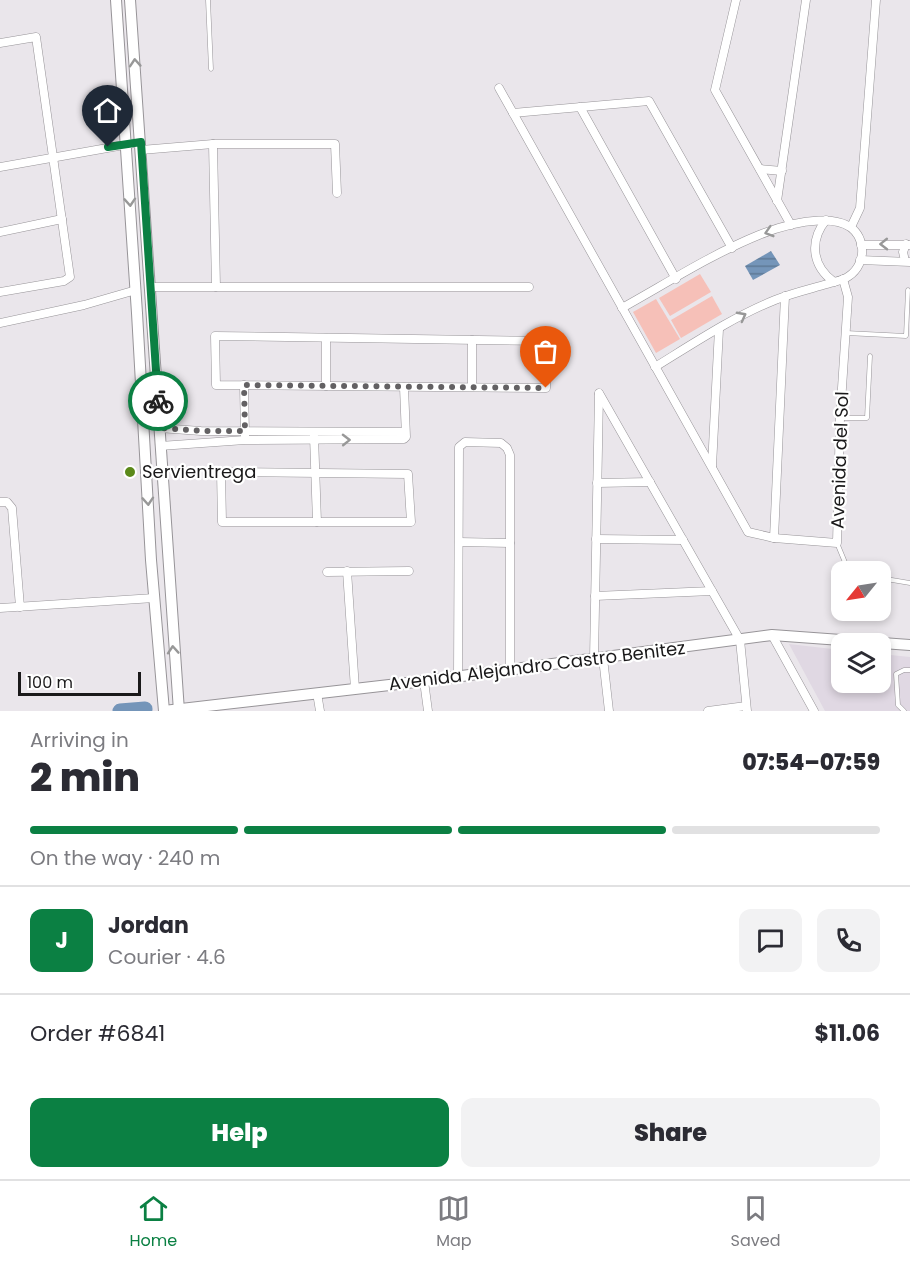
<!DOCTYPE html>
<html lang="en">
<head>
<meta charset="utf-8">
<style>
  :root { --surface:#fff; --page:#f2f2f3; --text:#2b2b33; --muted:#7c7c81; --line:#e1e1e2; --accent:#0b8043 }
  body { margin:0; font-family:Poppins,sans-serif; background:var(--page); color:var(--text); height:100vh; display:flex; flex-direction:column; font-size:22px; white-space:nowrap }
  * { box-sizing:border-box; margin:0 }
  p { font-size:20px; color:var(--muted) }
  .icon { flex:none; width:33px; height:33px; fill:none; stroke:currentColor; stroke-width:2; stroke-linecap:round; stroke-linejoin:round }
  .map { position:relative; height:711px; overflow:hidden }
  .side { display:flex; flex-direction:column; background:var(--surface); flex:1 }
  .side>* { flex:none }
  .needle { width:39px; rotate:240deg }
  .tools { position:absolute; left:831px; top:561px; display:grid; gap:12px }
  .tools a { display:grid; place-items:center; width:60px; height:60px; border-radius:12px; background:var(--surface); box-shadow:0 3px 9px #0003; font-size:30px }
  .scale { position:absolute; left:18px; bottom:15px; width:123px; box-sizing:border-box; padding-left:6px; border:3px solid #1a191a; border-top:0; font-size:16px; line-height:21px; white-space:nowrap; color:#1a191a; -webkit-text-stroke:4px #fff; paint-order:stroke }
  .pin { position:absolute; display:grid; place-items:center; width:51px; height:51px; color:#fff; margin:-62px -26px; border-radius:50% 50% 50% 0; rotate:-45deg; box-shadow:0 0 6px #0007 }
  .pin .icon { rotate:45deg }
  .courier { position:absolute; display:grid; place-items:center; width:60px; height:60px; margin:-30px; border:4px solid #0b8043; border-radius:50%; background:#fff; color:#222; box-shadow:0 2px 8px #0007 }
  .overview em { font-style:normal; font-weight:800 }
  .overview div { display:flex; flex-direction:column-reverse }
  .overview { display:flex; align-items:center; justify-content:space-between; height:102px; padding:0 30px }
  h1 { font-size:39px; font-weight:800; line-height:45px }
  .bar { display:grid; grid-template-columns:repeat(4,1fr); gap:9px 6px; align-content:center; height:72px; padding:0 30px }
  .bar i { height:8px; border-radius:4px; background:var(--line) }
  .bar .on { background:var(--accent) }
  .bar p { grid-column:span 4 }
  .line { display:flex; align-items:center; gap:15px; padding:0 30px; border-top:2px solid var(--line) }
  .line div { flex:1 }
  .round { display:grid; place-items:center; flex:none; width:63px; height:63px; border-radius:12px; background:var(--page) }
  .cta { display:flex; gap:12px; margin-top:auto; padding:12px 30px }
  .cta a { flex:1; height:69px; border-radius:12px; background:var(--accent); color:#fff; font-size:24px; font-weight:800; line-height:69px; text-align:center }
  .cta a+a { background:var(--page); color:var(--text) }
  .tab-bar { display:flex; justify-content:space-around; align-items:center; height:84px; border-top:2px solid var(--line); background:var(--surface); font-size:16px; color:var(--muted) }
  .tab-bar a { display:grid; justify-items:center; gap:3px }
  .tab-bar .on { color:var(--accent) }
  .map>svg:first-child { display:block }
</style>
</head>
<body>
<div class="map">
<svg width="910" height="711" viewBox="0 0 910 711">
  <defs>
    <pattern id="water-rules" width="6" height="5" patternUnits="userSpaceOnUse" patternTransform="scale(1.5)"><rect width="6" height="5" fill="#7495b9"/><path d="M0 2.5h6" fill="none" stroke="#5e7996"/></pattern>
  </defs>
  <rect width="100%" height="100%" fill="#eae6eb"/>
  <polygon fill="#e0d8e3" points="789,644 841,650 842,682 880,682 881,654 910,657 910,711 825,711"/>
  <g fill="#f6c0b8">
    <polygon points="700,274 711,292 670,316 659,298"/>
    <polygon points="712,296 722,314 681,338 671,320"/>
    <polygon points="656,299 680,339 656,353 633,312"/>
  </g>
  <polygon fill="url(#water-rules)" points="771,251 780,265 753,280 745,266"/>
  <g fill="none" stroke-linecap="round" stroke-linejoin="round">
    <polyline stroke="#7495b9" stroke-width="15" points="120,711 145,709"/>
    <g stroke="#979498" stroke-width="5">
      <g id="lane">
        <polyline points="208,0 211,69"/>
        <polyline points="846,333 906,336 908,290"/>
        <polyline points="840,418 867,418 870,356"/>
        <polyline points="837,543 849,572"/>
        <polyline points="880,578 910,583"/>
        <polyline points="904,711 898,705 896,674 904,670 910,670"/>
      </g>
    </g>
    <g stroke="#979498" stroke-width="9">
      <g id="street">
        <polyline points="736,0 715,90 791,225"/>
        <polyline points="0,43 36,37 70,277 64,281 0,292"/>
        <polyline points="499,88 748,532 774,538 837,543 840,418 848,297 843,279"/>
        <polyline points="580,107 676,279"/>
        <polyline points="513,113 649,101 732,248"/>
        <polyline points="213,144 216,287"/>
        <polyline points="141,150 213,144 335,144 337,193"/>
        <polyline points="0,167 141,142"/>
        <polyline points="760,169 782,171"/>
        <polyline points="777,201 806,0"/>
        <path d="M826,220c-17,21 -14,46 8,62"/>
        <polyline points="851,227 860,208 876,0"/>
        <polyline points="0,232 62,219"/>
        <polyline points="861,245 910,245"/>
        <polyline points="860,260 910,262"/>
        <polyline points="905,261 903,252 906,244"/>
        <polyline points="150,287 529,287"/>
        <path d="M622,308c45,-25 90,-54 137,-73 27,-11 98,-32 103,13 1,11 -4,22 -13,28 -6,5 -14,5 -22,8 -17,5 -35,9 -52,16 -42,17 -81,43 -120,67"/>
        <polyline points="0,323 84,305 136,290"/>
        <polygon points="215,336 547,341 546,388 216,385"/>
        <polyline points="326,338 326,386"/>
        <polyline points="472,340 472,387"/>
        <polyline points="244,385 245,436"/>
        <polyline points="599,393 740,640 747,711"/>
        <polyline points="159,428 201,431 405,432"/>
        <polyline points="314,436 317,522"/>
        <polyline points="160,446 245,440 404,439 406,437 404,387"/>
        <polyline points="712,466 719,329"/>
        <polygon points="221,472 408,474 411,522 222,522"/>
        <polyline points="597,483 650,482"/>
        <polyline points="0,502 7,502 12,508 20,607"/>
        <polyline points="774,538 785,296"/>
        <polyline points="596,539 683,540"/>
        <polyline points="459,542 510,543"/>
        <polyline points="347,571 355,689"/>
        <polyline points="327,572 409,571"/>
        <polyline points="595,596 712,591"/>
        <polyline points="0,608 154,598"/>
        <polyline points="772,635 814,711"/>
        <polyline points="603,658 609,711"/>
        <polyline points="594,659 599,394"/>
        <polyline points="458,676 459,447 465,442 501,443 507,448 510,455 510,670"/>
        <polyline points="424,681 428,711"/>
        <polyline points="317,693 320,711"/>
        <polyline points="708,711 746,706"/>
      </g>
    </g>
    <g stroke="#979498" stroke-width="12">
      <g id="secondary">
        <polyline points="116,0 137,313 151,560 164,711"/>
        <polyline points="130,0 179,711"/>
        <polyline points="164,711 424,681 772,635 910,645"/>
      </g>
    </g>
    <use href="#lane" stroke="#fff" stroke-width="4"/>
    <use href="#street" stroke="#fff" stroke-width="8"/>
    <use href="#secondary" stroke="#fff" stroke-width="10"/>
  </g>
  <defs><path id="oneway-chevron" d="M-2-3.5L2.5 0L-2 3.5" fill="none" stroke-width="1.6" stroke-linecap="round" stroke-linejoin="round" transform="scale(1.5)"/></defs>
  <g stroke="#989898">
    <use href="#oneway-chevron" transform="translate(135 63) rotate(-94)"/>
    <use href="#oneway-chevron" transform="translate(130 202) rotate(86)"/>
    <use href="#oneway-chevron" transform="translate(769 232) rotate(163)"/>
    <use href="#oneway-chevron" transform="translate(884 244) rotate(179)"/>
    <use href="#oneway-chevron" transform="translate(742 316) rotate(-28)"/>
    <use href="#oneway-chevron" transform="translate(346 440) rotate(-1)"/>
    <use href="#oneway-chevron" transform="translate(148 501) rotate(86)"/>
    <use href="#oneway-chevron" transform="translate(173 650) rotate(-94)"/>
  </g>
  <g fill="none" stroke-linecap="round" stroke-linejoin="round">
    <polyline stroke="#636163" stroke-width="6" stroke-dasharray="0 10.8" points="158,401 159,428 204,431 245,431 244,385 546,388"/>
    <polyline stroke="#0b8043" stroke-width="8" points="108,147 141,142 158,401"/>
  </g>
  <circle fill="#5b891a" stroke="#fff" stroke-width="2" cx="130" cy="472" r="6"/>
  <g text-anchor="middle" stroke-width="4.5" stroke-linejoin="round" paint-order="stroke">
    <g font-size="18" fill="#1a191a" stroke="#fff">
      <text transform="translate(840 460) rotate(-88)" y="6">Avenida del Sol</text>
      <text transform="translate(537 666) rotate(-7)" y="6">Avenida Alejandro Castro Benitez</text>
    </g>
    <g font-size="18" fill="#1a191a" stroke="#fff" text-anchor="start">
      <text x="142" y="478">Servientrega</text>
    </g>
  </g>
</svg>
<div class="tools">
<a><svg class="needle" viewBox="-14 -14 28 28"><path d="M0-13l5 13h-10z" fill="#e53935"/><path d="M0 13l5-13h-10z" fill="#7c7c81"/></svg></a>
<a><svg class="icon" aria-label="layers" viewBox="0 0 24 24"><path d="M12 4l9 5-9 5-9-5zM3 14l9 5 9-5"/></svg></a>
</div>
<div class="scale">100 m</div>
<div class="pin" style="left:546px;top:388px;background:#ea580c"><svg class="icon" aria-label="bag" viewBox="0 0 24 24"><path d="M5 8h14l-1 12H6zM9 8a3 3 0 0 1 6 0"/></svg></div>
<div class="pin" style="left:108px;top:147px;background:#1f2937"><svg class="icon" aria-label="home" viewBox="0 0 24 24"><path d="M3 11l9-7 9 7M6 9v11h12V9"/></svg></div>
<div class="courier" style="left:158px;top:401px"><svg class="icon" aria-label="bike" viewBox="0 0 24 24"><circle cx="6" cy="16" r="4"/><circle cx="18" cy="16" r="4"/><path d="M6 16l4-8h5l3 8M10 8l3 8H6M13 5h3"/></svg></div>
</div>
<section class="side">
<div class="overview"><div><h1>2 min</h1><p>Arriving in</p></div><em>07:54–07:59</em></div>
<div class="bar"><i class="on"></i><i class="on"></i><i class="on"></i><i></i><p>On the way · 240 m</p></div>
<div class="line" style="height:108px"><b class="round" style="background:var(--accent);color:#fff">J</b><div><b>Jordan</b><p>Courier · 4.6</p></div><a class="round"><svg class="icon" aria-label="chat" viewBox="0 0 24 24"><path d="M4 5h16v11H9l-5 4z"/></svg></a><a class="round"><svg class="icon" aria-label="phone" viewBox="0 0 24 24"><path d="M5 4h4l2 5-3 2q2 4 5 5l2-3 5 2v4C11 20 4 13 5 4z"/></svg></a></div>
<div class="line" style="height:78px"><div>Order #6841</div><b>$11.06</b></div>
<div class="cta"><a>Help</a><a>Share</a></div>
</section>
<nav class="tab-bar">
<a class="on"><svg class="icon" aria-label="home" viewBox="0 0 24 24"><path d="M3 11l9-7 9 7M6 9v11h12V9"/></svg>Home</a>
<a><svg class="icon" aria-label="map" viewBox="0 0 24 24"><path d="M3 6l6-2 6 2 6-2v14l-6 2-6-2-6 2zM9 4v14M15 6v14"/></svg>Map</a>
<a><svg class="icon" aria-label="saved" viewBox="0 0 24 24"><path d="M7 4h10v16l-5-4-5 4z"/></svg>Saved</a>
</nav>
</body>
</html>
